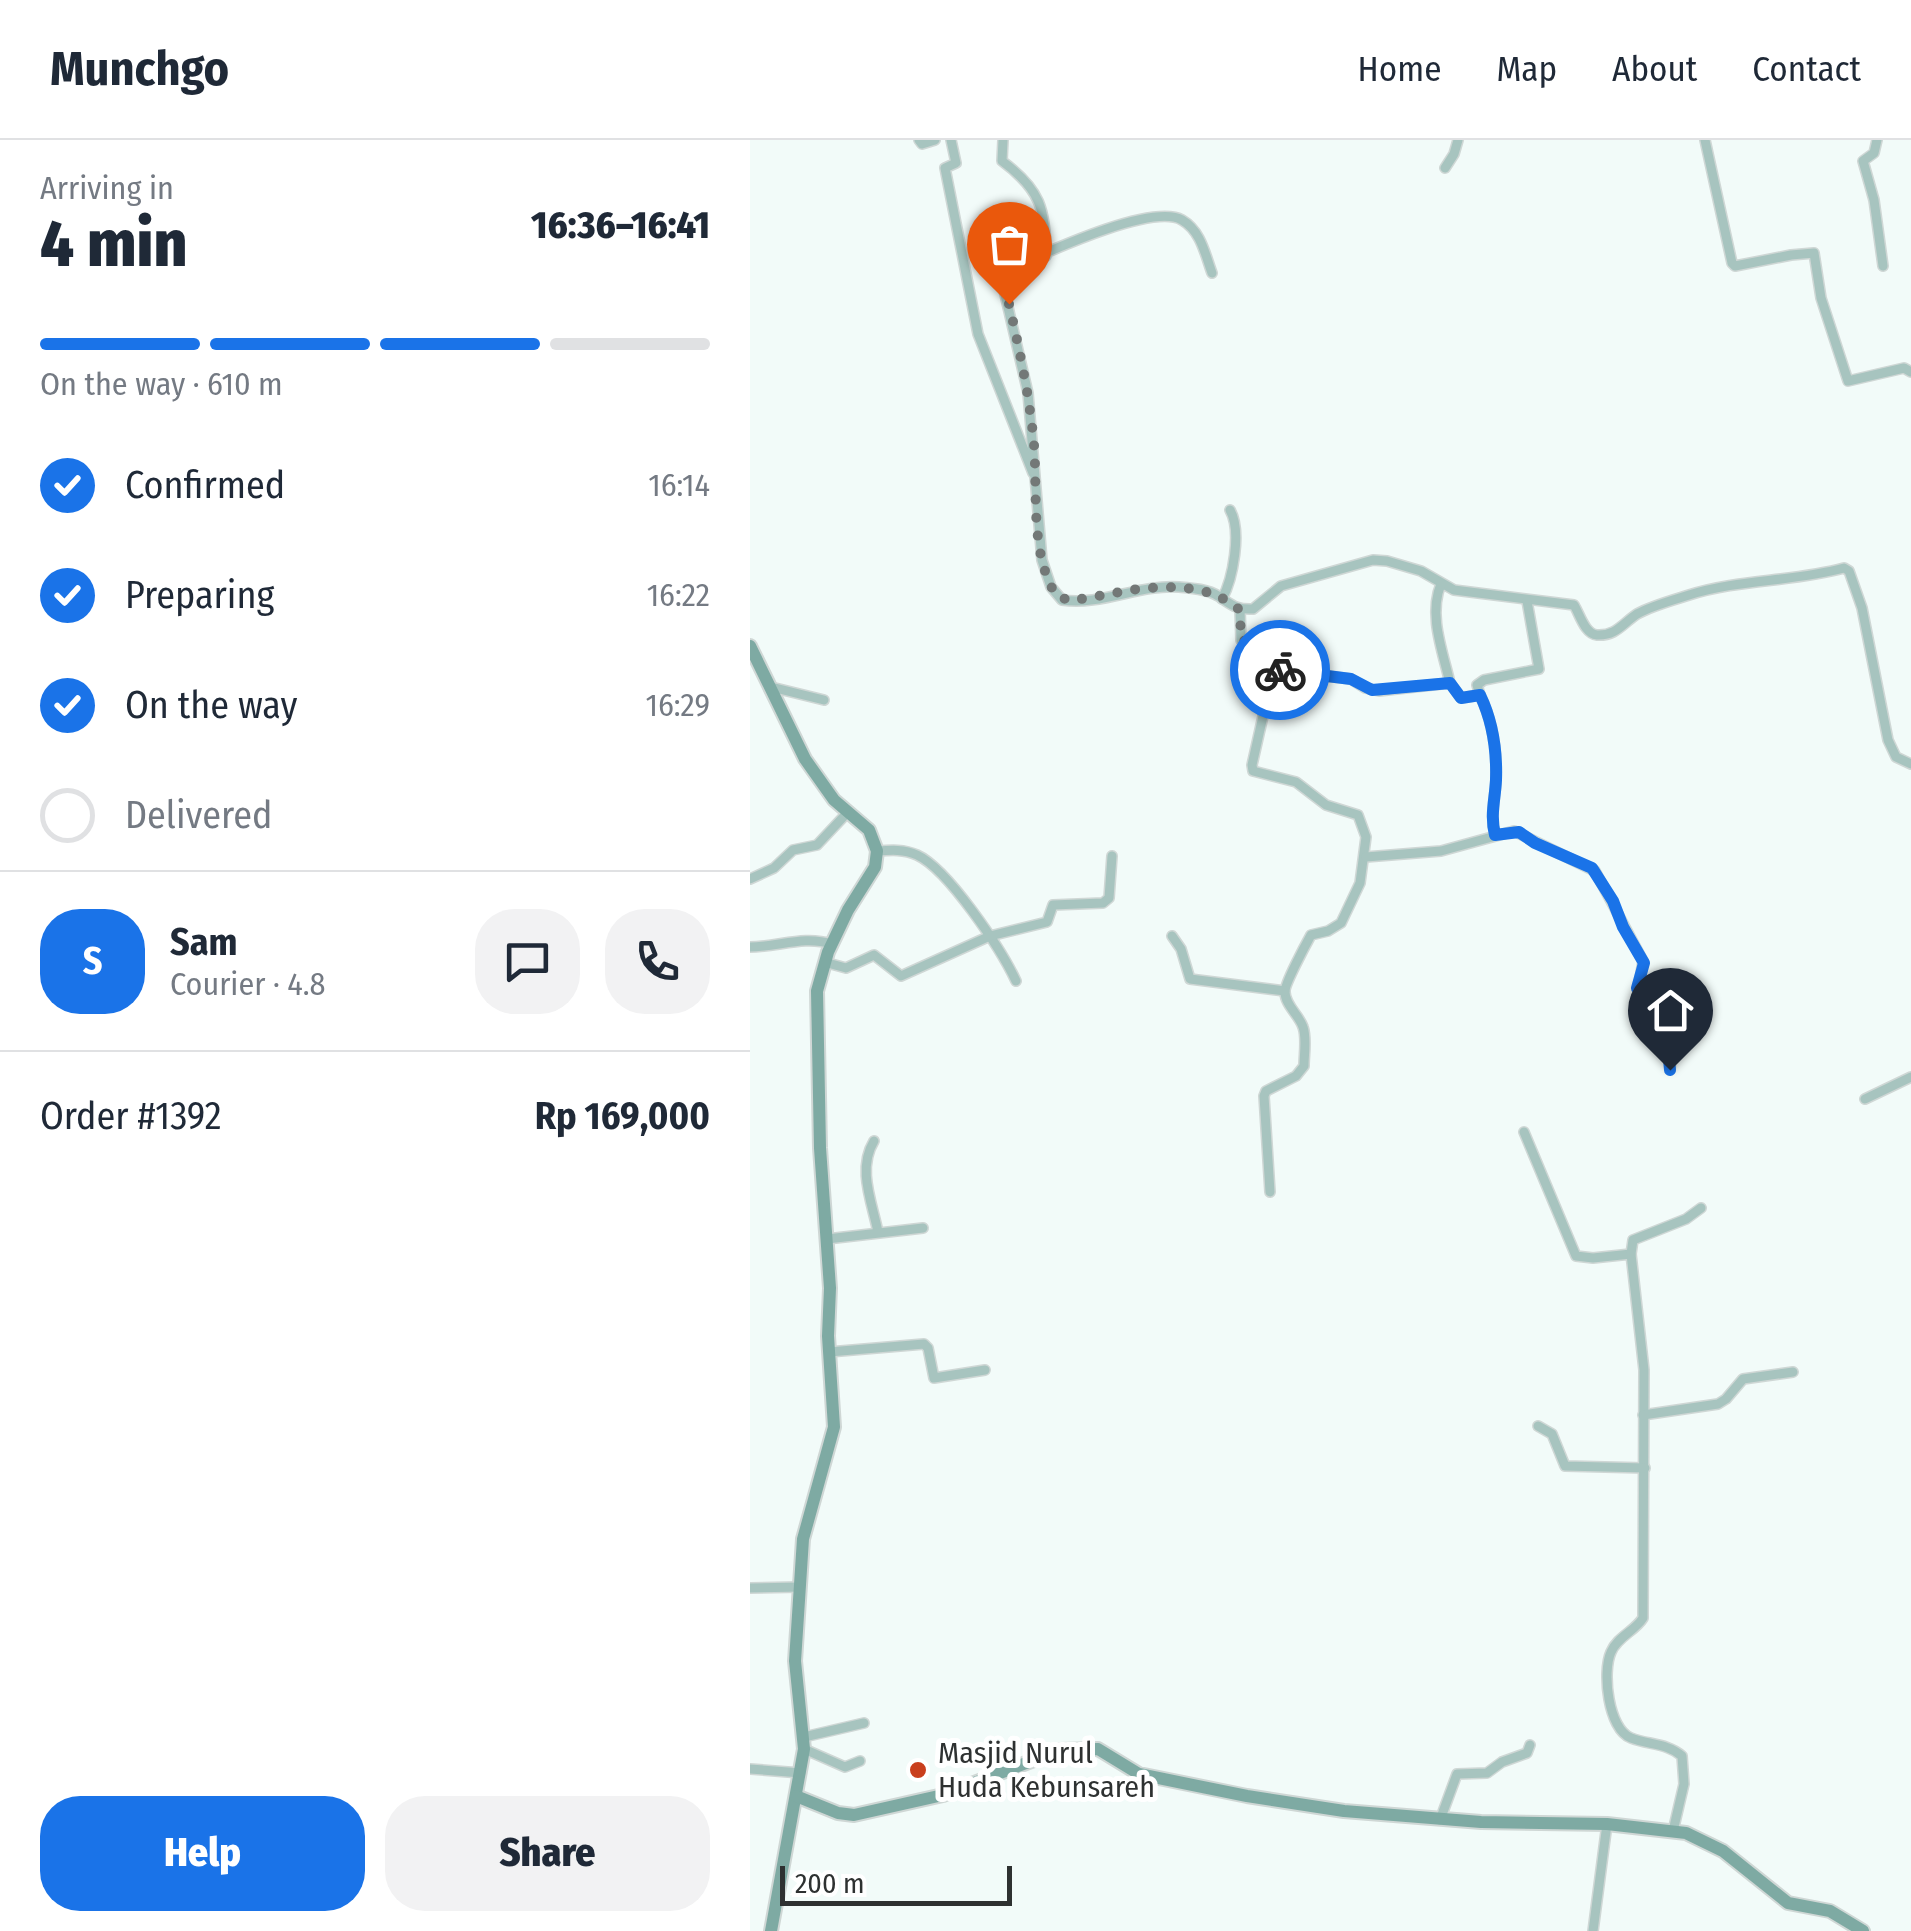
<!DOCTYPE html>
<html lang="en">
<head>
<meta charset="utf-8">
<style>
  :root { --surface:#fff; --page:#f2f2f3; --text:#1f2937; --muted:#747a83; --line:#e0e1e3; --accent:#1a73e8 }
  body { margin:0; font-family:"Fira Sans Condensed",sans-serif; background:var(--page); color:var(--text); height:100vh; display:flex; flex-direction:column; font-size:38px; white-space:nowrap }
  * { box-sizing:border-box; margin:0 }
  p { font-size:32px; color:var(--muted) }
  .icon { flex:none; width:55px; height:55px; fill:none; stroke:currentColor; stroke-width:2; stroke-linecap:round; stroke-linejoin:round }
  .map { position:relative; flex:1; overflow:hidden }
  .side { display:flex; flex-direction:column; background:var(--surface); width:750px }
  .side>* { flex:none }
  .scale { position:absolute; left:30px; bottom:25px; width:232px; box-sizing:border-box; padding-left:10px; border:5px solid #2e3131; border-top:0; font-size:28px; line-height:35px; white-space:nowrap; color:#2e3131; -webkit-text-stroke:8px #fff; paint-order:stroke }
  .pin { position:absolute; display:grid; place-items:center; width:85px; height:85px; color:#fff; margin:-102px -42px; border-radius:50% 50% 50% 0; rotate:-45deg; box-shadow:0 0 10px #0007 }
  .pin .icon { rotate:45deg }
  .courier { position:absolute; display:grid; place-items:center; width:100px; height:100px; margin:-50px; border:8px solid #1a73e8; border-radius:50%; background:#fff; color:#222; box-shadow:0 2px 12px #0007 }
  .head em { font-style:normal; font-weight:800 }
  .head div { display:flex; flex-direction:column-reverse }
  .head { display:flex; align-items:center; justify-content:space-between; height:170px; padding:0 40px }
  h1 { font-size:65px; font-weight:800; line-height:75px }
  .bar { display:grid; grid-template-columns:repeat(4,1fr); gap:15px 10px; align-content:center; height:120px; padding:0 40px }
  .bar i { height:12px; border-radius:8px; background:var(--line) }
  .bar .on { background:var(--accent) }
  .bar p { grid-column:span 4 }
  .line { display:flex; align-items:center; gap:25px; padding:0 40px; border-top:2px solid var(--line) }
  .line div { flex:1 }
  .round { display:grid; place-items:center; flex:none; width:105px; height:105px; border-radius:40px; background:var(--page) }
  ol { padding:0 40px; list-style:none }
  li { display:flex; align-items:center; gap:30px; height:110px }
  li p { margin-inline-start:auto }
  li .icon { padding:10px; border-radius:50%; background:var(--accent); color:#fff; stroke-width:4 }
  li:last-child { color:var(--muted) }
  li i { width:55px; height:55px; border:5px solid var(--line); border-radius:50% }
  .cta { display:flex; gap:20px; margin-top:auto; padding:20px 40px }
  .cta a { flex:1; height:115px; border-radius:40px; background:var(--accent); color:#fff; font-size:40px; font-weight:800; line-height:115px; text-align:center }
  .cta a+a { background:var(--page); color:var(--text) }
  header { display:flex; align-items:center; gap:60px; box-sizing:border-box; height:140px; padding:0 50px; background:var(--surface); border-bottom:2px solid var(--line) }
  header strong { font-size:48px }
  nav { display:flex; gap:55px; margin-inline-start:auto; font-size:35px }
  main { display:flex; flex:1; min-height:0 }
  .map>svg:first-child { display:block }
</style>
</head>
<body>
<header>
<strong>Munchgo</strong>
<nav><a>Home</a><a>Map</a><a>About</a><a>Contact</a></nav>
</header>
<main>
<section class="side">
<div class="head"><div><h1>4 min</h1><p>Arriving in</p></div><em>16:36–16:41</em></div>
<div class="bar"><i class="on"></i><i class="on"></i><i class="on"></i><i></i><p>On the way · 610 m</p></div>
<ol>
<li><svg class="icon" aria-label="check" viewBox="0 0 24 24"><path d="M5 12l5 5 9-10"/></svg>Confirmed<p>16:14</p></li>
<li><svg class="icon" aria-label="check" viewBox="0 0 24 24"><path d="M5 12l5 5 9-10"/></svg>Preparing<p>16:22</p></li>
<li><svg class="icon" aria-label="check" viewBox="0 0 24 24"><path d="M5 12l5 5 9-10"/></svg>On the way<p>16:29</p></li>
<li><i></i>Delivered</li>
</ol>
<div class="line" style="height:180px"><b class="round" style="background:var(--accent);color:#fff">S</b><div><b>Sam</b><p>Courier · 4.8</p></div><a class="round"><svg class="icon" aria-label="chat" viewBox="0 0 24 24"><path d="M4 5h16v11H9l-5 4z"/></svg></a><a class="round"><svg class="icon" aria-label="phone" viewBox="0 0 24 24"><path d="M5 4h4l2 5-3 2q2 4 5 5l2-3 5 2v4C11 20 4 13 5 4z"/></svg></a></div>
<div class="line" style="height:130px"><div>Order #1392</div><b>Rp 169,000</b></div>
<div class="cta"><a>Help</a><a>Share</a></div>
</section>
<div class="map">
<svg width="1161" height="1791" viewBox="0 0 1161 1791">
  <rect width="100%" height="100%" fill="#f2fbf9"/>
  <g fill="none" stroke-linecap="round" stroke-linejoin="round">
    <g stroke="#cfd7d5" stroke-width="12">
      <g id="street">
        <polyline points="169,0 172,4 185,0"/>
        <polyline points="201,0 206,23 195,28 228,194 283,333"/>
        <path d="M253,0l-1,21c38,28 44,48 44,95"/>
        <polyline points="955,0 982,123 985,126 1041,115 1064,113 1071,158 1098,241 1154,228 1161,232"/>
        <polyline points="1127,0 1124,13 1113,21 1124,60 1133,126"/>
        <polyline points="695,28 704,14 708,0"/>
        <path d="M462,133c-7,-19 -11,-42 -30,-53 -32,-18 -147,38 -182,53l28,120 14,167 9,27 11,13c39,6 78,-16 117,-13 12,1 29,2 39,9 13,8 17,14 35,13l28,-23 92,-26 14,1 34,10 33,19 120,15c6,10 11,29 23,30 19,1 25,-11 40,-21 14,-8 36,-14 52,-19 50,-16 104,-13 155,-27l5,3 13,37 26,132 8,17 15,7"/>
        <path d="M691,444c-13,31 2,68 9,99"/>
        <path d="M472,459c11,-20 20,-68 8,-89"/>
        <path d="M490,470l1,30 30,6 6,8 -25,111 1,6 43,11 30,23 32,10 8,22 -6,46 -19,40 -13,8 -17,4c-5,9 -27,50 -26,57 0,13 14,23 18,35 4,11 1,27 1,39l-8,10 -30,15 -2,5 6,96"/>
        <polyline points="524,530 601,539 615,548 629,551 700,543 711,558 730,555 727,545 734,540 789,529 777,461"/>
        <polyline points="21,547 74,560"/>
        <path d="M730,555c13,27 17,55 16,85 -1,20 -6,35 -1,55"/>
        <path d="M127,711c14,-1 27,-2 40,4 31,14 84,94 99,126"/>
        <polyline points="616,717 691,711 764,691 845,731 893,821 888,851 915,863 916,885 922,903 920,930"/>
        <polyline points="0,739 24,728 43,710 67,705 98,672"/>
        <polyline points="422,796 431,809 440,839 535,851"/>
        <path d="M0,807c29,0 53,-12 82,-3"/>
        <polyline points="74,822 96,828 124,815 151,836 240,796 297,782 303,765 353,763 359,758 362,716"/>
        <polyline points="1115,959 1161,937"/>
        <path d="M774,992l52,124 17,2 38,-4 13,116 -1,248c-8,13 -26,19 -32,34 -9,20 -3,77 20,86 18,7 36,5 51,18l2,28 -11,47"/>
        <path d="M124,1001c-17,28 -2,61 4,91"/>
        <polyline points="77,1099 173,1088"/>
        <polyline points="881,1114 883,1100 936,1079 951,1068"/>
        <polyline points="79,1212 174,1204 178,1208 184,1238 235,1230"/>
        <polyline points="893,1275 968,1264 976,1259 993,1239 1043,1232"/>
        <polyline points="788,1286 802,1294 815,1326 895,1328"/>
        <polyline points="0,1448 50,1447"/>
        <polyline points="54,1597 114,1583"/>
        <polyline points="54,1609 95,1627 110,1621"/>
        <polyline points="0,1629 51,1633"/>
        <polyline points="690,1680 707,1634 737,1633 752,1622 777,1613 780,1605"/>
        <polyline points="843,1791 857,1684"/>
      </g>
    </g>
    <g stroke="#cfd7d5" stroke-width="16">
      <g id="secondary">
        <polyline points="0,506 55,619 84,660 119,690 127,711 125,727 98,770 78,812 67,851 70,1008 80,1148 78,1196 84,1287 53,1399 45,1521 54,1609 21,1791"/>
        <polyline points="46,1656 88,1673 104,1675 193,1655 310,1610 348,1609 389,1634 497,1656 594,1671 731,1682 857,1684 936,1693 973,1711 1038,1763 1080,1771 1113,1791"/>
      </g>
    </g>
    <use href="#street" stroke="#a7c4bf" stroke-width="9"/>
    <use href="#secondary" stroke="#7eaaa3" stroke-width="12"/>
  </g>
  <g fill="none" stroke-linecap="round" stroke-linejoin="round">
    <path stroke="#737877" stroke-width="10" stroke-dasharray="0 18" d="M259,164c10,43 19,86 24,130 6,51 -5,116 23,161l14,6 73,-13 38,-1 35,7 24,16 1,30 33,8v22h6"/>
    <path stroke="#1a73e8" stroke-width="12" d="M530,530l71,9 21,11 78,-7 11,15 19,-3c13,27 17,55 16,85 -1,20 -6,35 -1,55l24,-3 16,11 57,25 21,33 10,26 21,36 -7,25 7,6 21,10 1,18 6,24 -3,13 1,11"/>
  </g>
  <circle fill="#c93f1d" stroke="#fff" stroke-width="4" cx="168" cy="1630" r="10"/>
  <g text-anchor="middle" stroke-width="10" stroke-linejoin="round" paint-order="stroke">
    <g font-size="30" fill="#2e3131" stroke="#fff" text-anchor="start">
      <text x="188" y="1623">Masjid Nurul<tspan x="188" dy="34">Huda Kebunsareh</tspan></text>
    </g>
  </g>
</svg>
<div class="scale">200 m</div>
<div class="pin" style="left:259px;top:164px;background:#ea580c"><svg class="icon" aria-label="bag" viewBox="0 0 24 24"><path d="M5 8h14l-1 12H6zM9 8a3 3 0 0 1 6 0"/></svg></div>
<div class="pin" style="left:920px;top:930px;background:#1f2937"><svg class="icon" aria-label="home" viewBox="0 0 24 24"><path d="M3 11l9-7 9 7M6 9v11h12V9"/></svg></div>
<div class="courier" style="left:530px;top:530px"><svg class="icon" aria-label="bike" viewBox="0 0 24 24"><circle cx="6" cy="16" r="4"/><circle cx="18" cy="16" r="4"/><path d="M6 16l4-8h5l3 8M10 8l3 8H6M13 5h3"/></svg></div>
</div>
</main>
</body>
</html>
